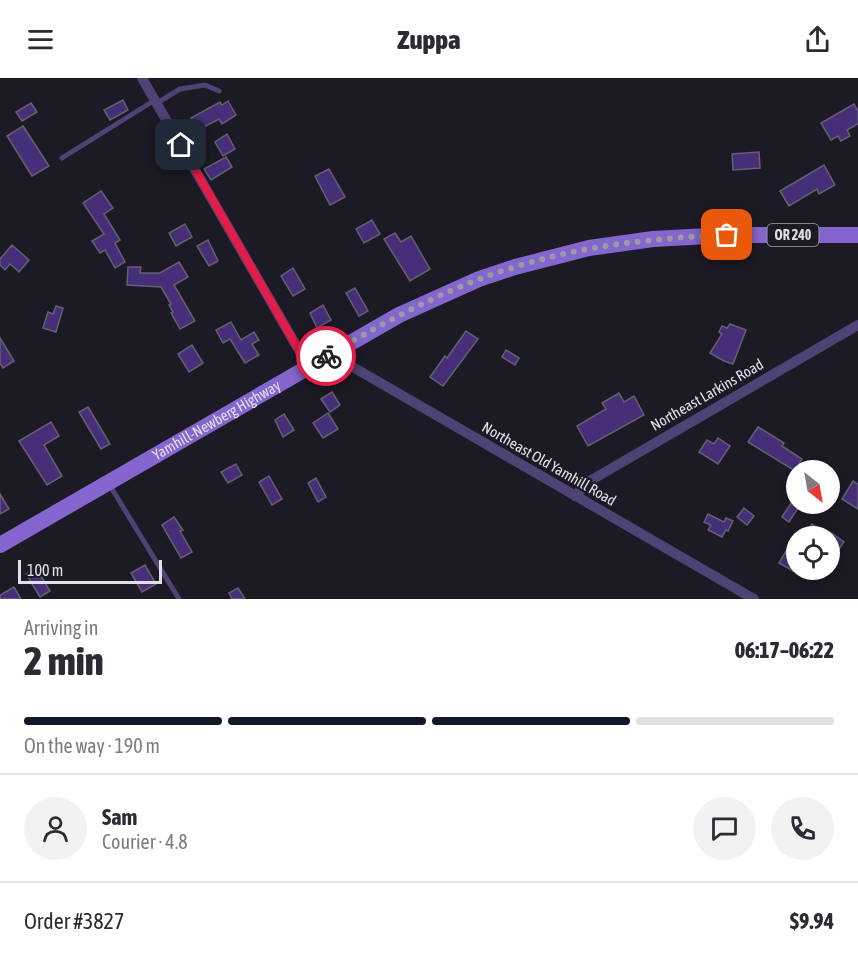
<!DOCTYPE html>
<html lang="en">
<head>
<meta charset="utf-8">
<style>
  :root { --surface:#fff; --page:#f2f2f3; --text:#2b2b33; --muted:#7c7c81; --line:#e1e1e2; --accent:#111827 }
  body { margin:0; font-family:"Asap Condensed",sans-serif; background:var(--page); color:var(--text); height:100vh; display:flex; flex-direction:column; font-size:22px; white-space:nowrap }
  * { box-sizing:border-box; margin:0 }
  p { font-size:20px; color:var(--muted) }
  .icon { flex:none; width:33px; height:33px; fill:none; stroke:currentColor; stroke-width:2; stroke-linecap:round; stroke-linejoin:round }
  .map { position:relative; height:521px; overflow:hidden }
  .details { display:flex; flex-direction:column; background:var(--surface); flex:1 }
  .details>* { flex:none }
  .needle { width:39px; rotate:149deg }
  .tools { position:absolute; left:786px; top:382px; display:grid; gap:12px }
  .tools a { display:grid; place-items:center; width:54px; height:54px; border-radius:50%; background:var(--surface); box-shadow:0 3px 9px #0003; font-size:30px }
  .scale { position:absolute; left:18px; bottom:15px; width:144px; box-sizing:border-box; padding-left:6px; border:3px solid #e1dfe7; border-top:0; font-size:16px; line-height:21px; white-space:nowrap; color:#e1dfe7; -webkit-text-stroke:4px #1c1a25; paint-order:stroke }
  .pin { position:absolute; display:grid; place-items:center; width:51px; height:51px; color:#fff; margin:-26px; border-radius:12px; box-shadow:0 3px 9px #0006 }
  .courier { position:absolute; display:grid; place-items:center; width:60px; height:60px; margin:-30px; border:4px solid #e11d48; border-radius:50%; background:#fff; color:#222; box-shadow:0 2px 8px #0007 }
  .summary em { font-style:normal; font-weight:800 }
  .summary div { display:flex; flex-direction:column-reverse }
  .summary { display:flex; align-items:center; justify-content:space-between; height:102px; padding:0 24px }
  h1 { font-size:39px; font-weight:800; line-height:45px }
  .bar { display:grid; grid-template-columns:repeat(4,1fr); gap:9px 6px; align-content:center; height:72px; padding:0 24px }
  .bar i { height:8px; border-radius:4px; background:var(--line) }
  .bar .selected { background:var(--accent) }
  .bar p { grid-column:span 4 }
  .line { display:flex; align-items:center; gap:15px; padding:0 24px; border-top:2px solid var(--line) }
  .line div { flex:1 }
  .round { display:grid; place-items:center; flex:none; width:63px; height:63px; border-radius:32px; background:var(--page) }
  header { display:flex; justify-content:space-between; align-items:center; height:78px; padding:0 24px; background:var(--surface); font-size:27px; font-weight:800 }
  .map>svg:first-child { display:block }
</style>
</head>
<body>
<header><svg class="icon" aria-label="menu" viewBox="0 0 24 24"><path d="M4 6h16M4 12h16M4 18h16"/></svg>Zuppa<svg class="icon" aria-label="share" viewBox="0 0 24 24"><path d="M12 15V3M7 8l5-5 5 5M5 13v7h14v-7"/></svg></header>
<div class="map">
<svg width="858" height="521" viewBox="0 0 858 521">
  <rect width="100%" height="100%" fill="#1c1a25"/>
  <g fill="#462e79" stroke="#63616f" stroke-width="1.5">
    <polygon points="123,22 128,32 110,42 104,32"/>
    <polygon points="228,23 236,37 222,46 219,41 198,52 191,40 220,24 222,27"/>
    <polygon points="31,25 37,34 22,43 16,34"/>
    <polygon points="854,26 858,33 858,46 847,52 850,58 841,63 838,58 831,62 821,45"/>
    <polygon points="23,48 49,88 32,98 7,58"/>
    <polygon points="227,56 235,71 223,78 215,64"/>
    <polygon points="759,74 760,90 733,92 732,76"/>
    <polygon points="226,79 232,89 211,102 204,91"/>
    <polygon points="824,87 835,107 819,116 817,111 789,128 780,113"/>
    <polygon points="329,91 345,119 330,127 315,98"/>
    <polygon points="101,113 113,130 104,136 120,162 115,165 125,184 115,190 105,172 100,175 92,163 104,156 83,125"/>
    <polygon points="372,142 380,156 364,165 356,151"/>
    <polygon points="185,146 192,159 176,168 169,155"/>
    <polygon points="395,155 401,164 411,158 430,191 410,203 384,161"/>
    <polygon points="208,162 218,183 209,188 197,168"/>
    <polygon points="12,167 29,182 19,194 10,186 5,192 0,187 0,181"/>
    <polygon points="179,184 188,199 174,207 195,243 180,251 171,235 173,234 169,227 171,226 161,209 127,207 128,189 141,189 140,195 160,195"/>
    <polygon points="293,190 305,211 293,218 281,198"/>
    <polygon points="355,210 368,233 359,238 346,215"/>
    <polygon points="323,227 331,242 317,250 310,235"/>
    <polygon points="56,228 63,230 56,254 43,250 48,234 53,236"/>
    <polygon points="231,244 241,262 254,254 259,262 252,266 259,277 245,285 230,261 223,265 216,252"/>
    <polygon points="730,246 746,252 733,286 724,283 710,275 722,256 719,254 722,248 727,250"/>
    <polygon points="466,253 478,261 443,308 430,299 445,278 447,280"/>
    <polygon points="0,260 14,283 3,290 0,285"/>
    <polygon points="192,267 203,285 189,294 178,276"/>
    <polygon points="506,272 519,280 515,287 502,279"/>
    <polygon points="332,314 340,327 330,334 321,321"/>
    <polygon points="619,315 624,324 634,318 644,337 588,368 577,348 606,331 602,325"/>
    <polygon points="88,329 110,366 101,371 79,334"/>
    <polygon points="328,335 338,351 323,360 313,345"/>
    <polygon points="284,336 294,352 283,359 275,342"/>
    <polygon points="51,344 59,358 44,367 62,398 47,407 19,363"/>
    <polygon points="758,349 784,365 782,368 802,381 795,393 748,364"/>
    <polygon points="718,360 730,368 718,386 699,374 707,362 714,366"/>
    <polygon points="236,386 242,397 228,405 221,394"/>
    <polygon points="269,398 282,421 272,427 259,404"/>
    <polygon points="316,400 326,419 318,424 308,405"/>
    <polygon points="853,403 858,406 858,431 842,421"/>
    <polygon points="0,416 9,431 0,436"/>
    <polygon points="791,425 798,430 789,444 782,439"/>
    <polygon points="744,430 754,438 747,447 737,439"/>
    <polygon points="708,436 724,444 726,440 733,443 728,453 726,452 722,459 708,452 711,447 704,444"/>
    <polygon points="174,439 183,452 180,453 192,474 181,480 162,447"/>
    <polygon points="812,446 830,458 830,454 844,464 837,474 830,469 830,459 812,459 806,455"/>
    <polygon points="789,468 796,473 796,488 793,493 779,485"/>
    <polygon points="145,487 156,506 142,514 131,495"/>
    <polygon points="36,490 50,513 40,519 26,496"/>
    <polygon points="14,509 21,521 0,521 0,517"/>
    <polygon points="238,510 245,521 232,521 229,515"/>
  </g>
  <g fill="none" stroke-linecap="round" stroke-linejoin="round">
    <g stroke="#4f4274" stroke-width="5">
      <polyline points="157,25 180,11 205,7 219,13"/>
      <polyline points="62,80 155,22"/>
      <polyline points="109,406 179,521"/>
    </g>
    <g stroke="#4f4274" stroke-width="10">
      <polyline points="142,0 308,288"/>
      <polyline points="332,274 339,281 754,521"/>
      <polyline points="575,418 588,404 858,247"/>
    </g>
    <path stroke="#8466ce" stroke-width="16" id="s1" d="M0,467l399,-230 80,-36 36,-12 74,-19 64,-9 74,-4h131"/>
  </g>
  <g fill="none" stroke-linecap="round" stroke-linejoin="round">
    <path stroke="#9c9aa3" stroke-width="6" stroke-dasharray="0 10.8" d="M326,278c61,-35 122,-69 189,-89 70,-22 140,-29 212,-32"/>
    <polyline stroke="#e11d48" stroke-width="8" points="181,67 308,288 326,278"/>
  </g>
  <g text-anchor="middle" stroke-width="5" stroke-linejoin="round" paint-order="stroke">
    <rect fill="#1c1a25" stroke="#a6a4ad" stroke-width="1.5" x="767.5" y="146" width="51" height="22" rx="4.5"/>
    <g font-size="14" font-weight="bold" fill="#e1dfe7">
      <text x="793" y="162">OR 240</text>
    </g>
    <g font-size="15" fill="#e1dfe7" stroke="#1c1a25">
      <text transform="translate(707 317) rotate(-30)" y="5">Northeast Larkins Road</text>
      <text dy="5" stroke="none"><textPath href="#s1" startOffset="250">Yamhill-Newberg Highway</textPath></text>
      <text transform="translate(549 386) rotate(30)" y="5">Northeast Old Yamhill Road</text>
    </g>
  </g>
</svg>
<div class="tools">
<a><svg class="needle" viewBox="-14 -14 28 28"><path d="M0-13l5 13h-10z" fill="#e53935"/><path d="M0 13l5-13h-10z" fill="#7c7c81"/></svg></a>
<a><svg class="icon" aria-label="locate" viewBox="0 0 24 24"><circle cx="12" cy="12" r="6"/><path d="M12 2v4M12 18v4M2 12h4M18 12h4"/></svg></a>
</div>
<div class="scale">100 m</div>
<div class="pin" style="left:727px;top:157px;background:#ea580c"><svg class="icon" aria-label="bag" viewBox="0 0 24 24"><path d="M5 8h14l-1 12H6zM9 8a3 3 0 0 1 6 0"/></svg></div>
<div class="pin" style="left:181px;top:67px;background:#1f2937"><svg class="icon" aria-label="home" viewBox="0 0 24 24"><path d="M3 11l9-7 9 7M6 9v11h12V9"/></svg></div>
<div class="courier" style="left:326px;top:278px"><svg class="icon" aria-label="bike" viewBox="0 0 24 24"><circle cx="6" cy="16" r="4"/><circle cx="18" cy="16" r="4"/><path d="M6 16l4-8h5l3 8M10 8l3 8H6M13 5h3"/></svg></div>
</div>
<section class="details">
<div class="summary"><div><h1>2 min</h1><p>Arriving in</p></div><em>06:17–06:22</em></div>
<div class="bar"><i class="selected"></i><i class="selected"></i><i class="selected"></i><i></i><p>On the way · 190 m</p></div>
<div class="line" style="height:108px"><a class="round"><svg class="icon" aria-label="person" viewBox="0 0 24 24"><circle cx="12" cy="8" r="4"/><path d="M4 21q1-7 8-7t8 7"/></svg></a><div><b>Sam</b><p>Courier · 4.8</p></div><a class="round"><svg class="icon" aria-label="chat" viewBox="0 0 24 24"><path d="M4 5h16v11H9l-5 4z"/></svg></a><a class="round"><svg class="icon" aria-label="phone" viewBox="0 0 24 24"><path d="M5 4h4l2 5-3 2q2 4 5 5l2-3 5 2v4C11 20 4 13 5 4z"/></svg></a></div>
<div class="line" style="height:78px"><div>Order #3827</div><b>$9.94</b></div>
</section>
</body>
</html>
